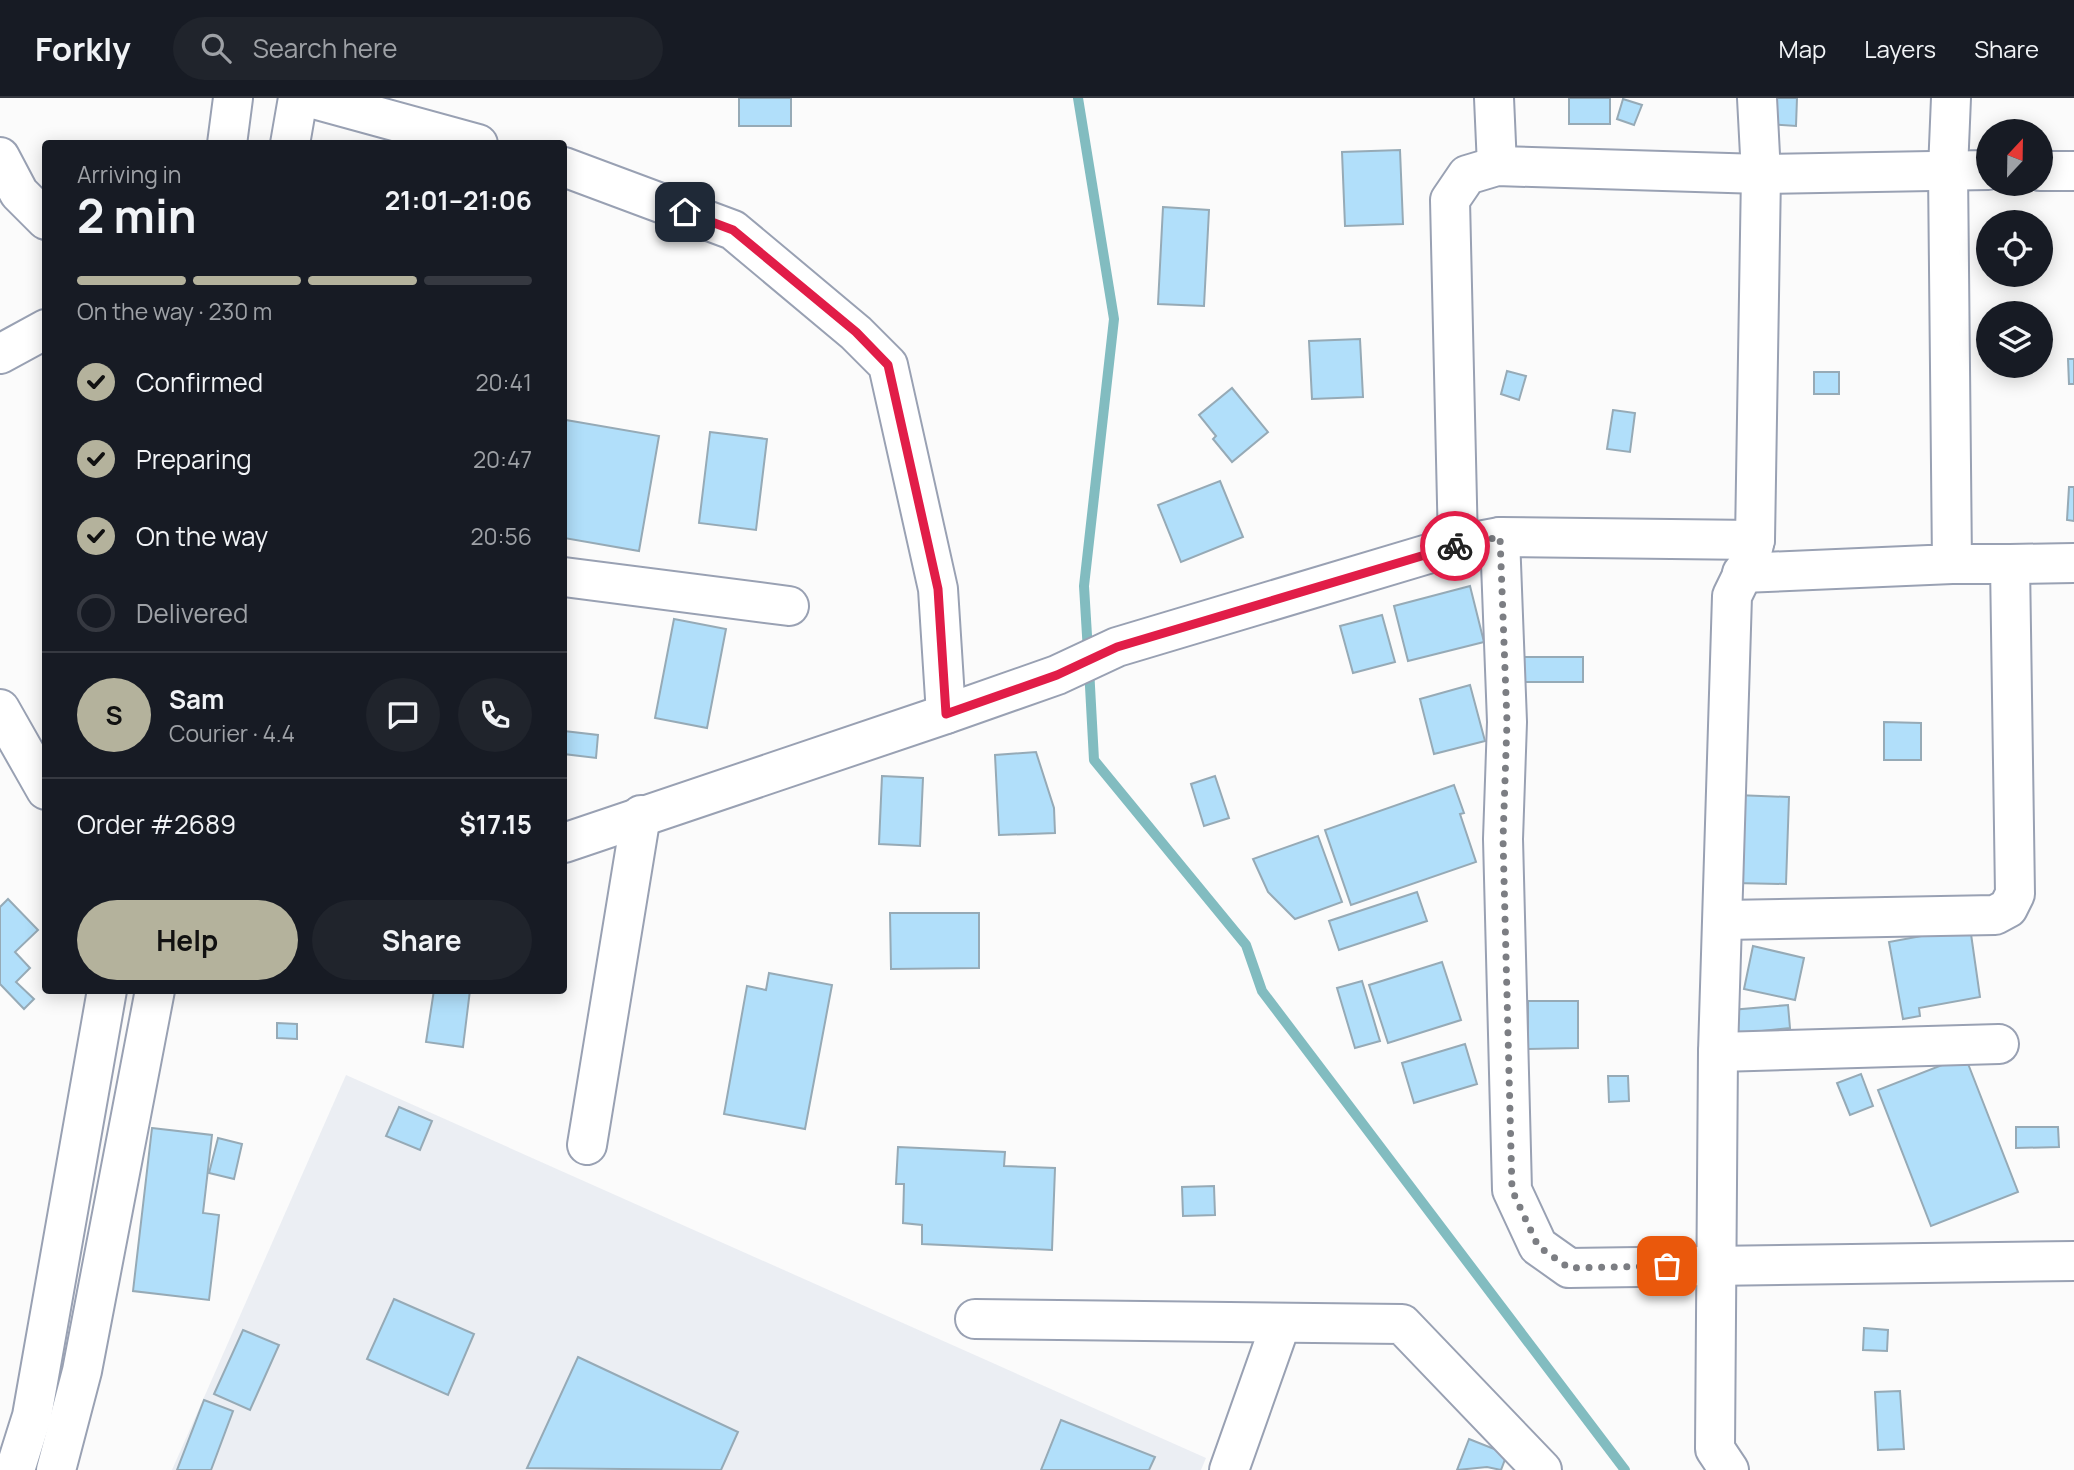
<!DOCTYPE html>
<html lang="en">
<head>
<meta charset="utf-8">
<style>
  :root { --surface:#171b24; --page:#20242c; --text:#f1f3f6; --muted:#9ea1a6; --line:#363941; --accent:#b4b29c }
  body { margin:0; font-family:Manrope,sans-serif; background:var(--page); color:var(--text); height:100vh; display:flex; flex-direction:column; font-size:26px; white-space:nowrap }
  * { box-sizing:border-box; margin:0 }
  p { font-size:23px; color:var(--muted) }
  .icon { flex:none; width:38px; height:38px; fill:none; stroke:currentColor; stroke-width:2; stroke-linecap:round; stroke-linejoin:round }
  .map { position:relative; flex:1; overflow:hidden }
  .panel { position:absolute; left:42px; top:42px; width:525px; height:854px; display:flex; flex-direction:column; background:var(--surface); border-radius:7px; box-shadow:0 4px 18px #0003 }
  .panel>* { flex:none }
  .needle { width:46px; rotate:22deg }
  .buttons { position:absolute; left:1976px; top:21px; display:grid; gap:14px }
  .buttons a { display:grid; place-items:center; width:77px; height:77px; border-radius:50%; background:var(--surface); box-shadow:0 4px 18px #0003; font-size:35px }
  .pin { position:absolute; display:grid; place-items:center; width:60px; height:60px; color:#fff; margin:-30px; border-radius:14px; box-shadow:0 4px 10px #0006 }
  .courier { position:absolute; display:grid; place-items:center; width:70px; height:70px; margin:-35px; border:5px solid #e11d48; border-radius:50%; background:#fff; color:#222; box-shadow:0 2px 9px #0007 }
  .overview em { font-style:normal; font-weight:700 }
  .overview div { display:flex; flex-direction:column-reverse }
  .overview { display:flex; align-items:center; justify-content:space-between; height:119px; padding:0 35px }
  h1 { font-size:46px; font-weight:700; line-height:52px }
  .bar { display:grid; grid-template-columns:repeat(4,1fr); gap:10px 7px; align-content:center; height:84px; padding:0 35px }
  .bar i { height:9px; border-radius:5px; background:var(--line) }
  .bar .selected { background:var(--accent) }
  .bar p { grid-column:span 4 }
  .line { display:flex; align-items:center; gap:18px; padding:0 35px; border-top:2px solid var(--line) }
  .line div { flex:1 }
  .round { display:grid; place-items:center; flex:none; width:74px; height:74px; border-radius:37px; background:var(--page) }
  ol { padding:0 35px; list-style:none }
  li { display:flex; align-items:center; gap:21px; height:77px }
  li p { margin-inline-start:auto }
  li .icon { padding:7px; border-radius:50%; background:var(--accent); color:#111; stroke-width:4 }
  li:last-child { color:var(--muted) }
  li i { width:38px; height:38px; border:4px solid var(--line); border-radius:50% }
  .button { display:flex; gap:14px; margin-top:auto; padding:14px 35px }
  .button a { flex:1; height:80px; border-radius:42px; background:var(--accent); color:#111; font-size:28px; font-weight:700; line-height:80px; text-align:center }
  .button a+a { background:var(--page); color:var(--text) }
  header { display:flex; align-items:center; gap:42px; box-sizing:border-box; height:98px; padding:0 35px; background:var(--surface); border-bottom:2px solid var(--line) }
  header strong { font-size:33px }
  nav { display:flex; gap:38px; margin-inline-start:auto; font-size:24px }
  .search { width:490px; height:63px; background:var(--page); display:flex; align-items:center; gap:18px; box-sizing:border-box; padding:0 24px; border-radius:38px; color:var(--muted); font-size:26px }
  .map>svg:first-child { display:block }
</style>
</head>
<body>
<header>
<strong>Forkly</strong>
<div class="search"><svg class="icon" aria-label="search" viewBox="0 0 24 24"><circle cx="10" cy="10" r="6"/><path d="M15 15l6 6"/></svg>Search here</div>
<nav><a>Map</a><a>Layers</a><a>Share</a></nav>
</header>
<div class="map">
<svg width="2074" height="1372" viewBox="0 0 2074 1372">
  <rect width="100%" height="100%" fill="#fbfbfb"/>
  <polygon fill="#ebeef3" points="346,977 1206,1360 1201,1372 172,1372"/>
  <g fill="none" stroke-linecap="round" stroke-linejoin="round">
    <g stroke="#82bcc0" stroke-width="10">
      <polyline points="1078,0 1114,221 1084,488 1088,554"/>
      <polyline points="1089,570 1094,662 1246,847 1262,893 1625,1372"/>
    </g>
  </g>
  <g fill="#b1dffa" stroke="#96aab6" stroke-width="2">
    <rect x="739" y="0" width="52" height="28"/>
    <rect x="1569" y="0" width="41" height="26"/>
    <polygon points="1769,0 1797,0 1796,28 1768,26"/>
    <polygon points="1623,1 1642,7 1634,27 1617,21"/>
    <polygon points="1400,52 1403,126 1345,128 1342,54"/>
    <polygon points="1163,109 1209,112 1204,208 1158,206"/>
    <polygon points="1360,241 1363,299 1312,301 1309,243"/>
    <polygon points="2068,261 2074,261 2074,286 2069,286"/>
    <polygon points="1507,273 1526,278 1519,302 1501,296"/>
    <rect x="1814" y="274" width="25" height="22"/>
    <polygon points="1232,290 1268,334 1232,364 1213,341 1216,338 1199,317"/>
    <polygon points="1613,312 1635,315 1630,354 1607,351"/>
    <polygon points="566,322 659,338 639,453 564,440 564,339"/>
    <polygon points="710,334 767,341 756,432 699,425"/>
    <polygon points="1220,383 1243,439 1181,464 1158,407"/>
    <polygon points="2069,389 2074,389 2074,423 2067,422"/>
    <polygon points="1470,488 1484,544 1408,563 1394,508"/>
    <polygon points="1382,517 1395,564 1353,575 1340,528"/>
    <polygon points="674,521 726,531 707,630 655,620"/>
    <rect x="1523" y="559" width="60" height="25"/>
    <polygon points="1470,587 1485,643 1434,656 1420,601"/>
    <polygon points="1884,624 1921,625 1921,662 1884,662"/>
    <polygon points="564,633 598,637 596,660 564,656"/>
    <polygon points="1036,654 1054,710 1055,735 999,737 995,657"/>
    <polygon points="882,678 923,680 920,748 879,746"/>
    <polygon points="1215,678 1229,720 1204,728 1191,686"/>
    <polygon points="1454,687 1464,715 1460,716 1476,764 1351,807 1325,732"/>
    <polygon points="1736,697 1789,699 1786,786 1734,785"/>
    <polygon points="1318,738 1342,804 1295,821 1268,794 1253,761"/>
    <polygon points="1417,794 1427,823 1339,852 1329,823"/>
    <polygon points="8,801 38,832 15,854 30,870 16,884 34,901 24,911 0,886 0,809"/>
    <polygon points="890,815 979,815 979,870 891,871"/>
    <polygon points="1970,829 1980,899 1919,910 1920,918 1903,921 1889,844"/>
    <polygon points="1753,848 1804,860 1795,902 1744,891"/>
    <polygon points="1442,864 1461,922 1388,945 1369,887"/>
    <polygon points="769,875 832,887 805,1031 724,1016 747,888 766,892"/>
    <polygon points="1362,883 1380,943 1355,950 1337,890"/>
    <polygon points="434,892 470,892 463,949 426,944"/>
    <polygon points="1528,903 1578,903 1578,950 1528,951"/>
    <polygon points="1788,907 1790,930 1734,936 1731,912"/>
    <polygon points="277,925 297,926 297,941 277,940"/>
    <polygon points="1465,946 1477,986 1414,1005 1402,965"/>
    <polygon points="1965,958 2018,1094 1931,1128 1878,992"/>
    <polygon points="1861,976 1873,1008 1850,1017 1837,985"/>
    <polygon points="1608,978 1628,978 1629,1003 1609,1004"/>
    <polygon points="399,1009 432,1023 420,1052 386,1038"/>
    <polygon points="2016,1029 2058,1029 2059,1049 2016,1050"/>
    <polygon points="152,1030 212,1037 203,1115 219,1117 209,1202 133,1193"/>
    <polygon points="218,1040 242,1046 234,1081 209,1075"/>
    <polygon points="898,1049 1005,1054 1004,1068 1055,1070 1052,1152 922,1146 922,1127 903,1125 904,1086 896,1086"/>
    <polygon points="1214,1088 1215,1117 1183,1118 1182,1089"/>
    <polygon points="394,1201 474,1236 448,1297 367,1261"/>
    <polygon points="1864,1230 1888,1232 1887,1253 1863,1252"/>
    <polygon points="243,1232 279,1247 250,1312 214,1296"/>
    <polygon points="578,1259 738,1334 721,1372 527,1370"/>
    <polygon points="1900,1293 1904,1351 1878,1352 1875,1294"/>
    <polygon points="204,1302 233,1313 211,1372 177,1372"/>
    <polygon points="1061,1322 1155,1359 1149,1372 1041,1372"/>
    <polygon points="1469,1341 1507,1356 1501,1372 1487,1369 1457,1372"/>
  </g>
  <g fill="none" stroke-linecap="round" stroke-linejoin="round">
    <g stroke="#99a1b3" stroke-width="42">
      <g id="minor">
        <polyline points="310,0 478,46"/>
        <polyline points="1494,0 1497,68"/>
        <polyline points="227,46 233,0"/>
        <polyline points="290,46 298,0"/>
        <polyline points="0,59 19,95 46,122"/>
        <polyline points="564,69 733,132 856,235 888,267 938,491 946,616"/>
        <polyline points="2040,73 2074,73"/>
        <polyline points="0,256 46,231"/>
        <polyline points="1500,439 1507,624 1503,741 1512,1092 1538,1148 1569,1170 2074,1163"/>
        <polyline points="1458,447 1450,102 1467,77 1497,68 1761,76 1988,72"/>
        <polyline points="2010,466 2074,465"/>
        <polyline points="1742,475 1952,466 1948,72 1951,0"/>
        <polyline points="564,479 789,508"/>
        <polyline points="0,611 46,692"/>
        <polyline points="564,745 946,616 1057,577 1117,549 1458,447 1500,439 1755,442"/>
        <polyline points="1723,822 1995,817 2008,810 2015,796 2010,466 1952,466"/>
        <polyline points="1718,954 1999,946"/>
        <polyline points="587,1047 641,717"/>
        <polyline points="975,1221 1402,1226 1542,1372"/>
        <polyline points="15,1372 32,1318 107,892"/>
        <polyline points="56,1372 82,1273 155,892"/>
        <polyline points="1229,1372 1281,1225"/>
        <polyline points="1729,1372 1715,1351 1718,954 1732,498 1751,459 1755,442 1761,76 1757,0"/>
      </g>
    </g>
    <use href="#minor" stroke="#fff" stroke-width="38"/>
  </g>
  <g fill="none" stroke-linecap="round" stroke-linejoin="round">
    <polyline stroke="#7c7e83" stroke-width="7" stroke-dasharray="0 12.6" points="1455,448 1500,439 1507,624 1503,741 1512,1092 1538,1148 1569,1170 1667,1168"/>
    <polyline stroke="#e11d48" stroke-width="9" points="685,114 733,132 856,234 888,267 938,491 946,616 1057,577 1117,549 1455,448"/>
  </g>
</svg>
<div class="buttons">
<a><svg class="needle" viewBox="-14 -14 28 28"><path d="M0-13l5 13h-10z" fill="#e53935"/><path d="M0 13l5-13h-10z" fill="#9ea1a6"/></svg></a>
<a><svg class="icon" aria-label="locate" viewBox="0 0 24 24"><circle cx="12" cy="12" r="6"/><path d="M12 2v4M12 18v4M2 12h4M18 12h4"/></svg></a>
<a><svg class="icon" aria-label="layers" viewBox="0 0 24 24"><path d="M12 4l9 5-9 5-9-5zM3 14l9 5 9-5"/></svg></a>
</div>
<div class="pin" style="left:1667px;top:1168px;background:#ea580c"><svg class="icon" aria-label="bag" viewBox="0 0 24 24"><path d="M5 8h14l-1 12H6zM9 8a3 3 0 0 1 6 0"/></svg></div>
<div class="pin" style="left:685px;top:114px;background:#1f2937"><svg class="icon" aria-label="home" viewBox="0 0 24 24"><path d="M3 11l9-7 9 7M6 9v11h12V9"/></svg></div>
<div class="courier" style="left:1455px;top:448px"><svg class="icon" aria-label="bike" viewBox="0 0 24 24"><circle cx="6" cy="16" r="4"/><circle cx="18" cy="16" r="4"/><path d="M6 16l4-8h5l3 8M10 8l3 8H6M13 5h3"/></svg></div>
<section class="panel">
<div class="overview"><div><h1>2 min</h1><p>Arriving in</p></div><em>21:01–21:06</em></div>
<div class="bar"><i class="selected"></i><i class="selected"></i><i class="selected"></i><i></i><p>On the way · 230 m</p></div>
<ol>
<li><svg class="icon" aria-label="check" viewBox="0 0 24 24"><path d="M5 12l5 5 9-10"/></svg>Confirmed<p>20:41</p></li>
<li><svg class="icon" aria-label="check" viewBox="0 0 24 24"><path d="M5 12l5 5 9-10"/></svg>Preparing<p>20:47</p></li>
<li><svg class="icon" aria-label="check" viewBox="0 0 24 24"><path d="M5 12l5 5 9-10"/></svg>On the way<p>20:56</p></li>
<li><i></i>Delivered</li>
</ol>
<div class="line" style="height:126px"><b class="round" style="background:var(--accent);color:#111">S</b><div><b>Sam</b><p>Courier · 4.4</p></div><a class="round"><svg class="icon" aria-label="chat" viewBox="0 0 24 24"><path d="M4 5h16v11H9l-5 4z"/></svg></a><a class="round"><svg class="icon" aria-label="phone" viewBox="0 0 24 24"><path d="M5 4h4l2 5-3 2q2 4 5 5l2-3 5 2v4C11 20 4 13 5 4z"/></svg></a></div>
<div class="line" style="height:91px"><div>Order #2689</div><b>$17.15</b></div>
<div class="button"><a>Help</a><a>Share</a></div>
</section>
</div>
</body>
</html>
